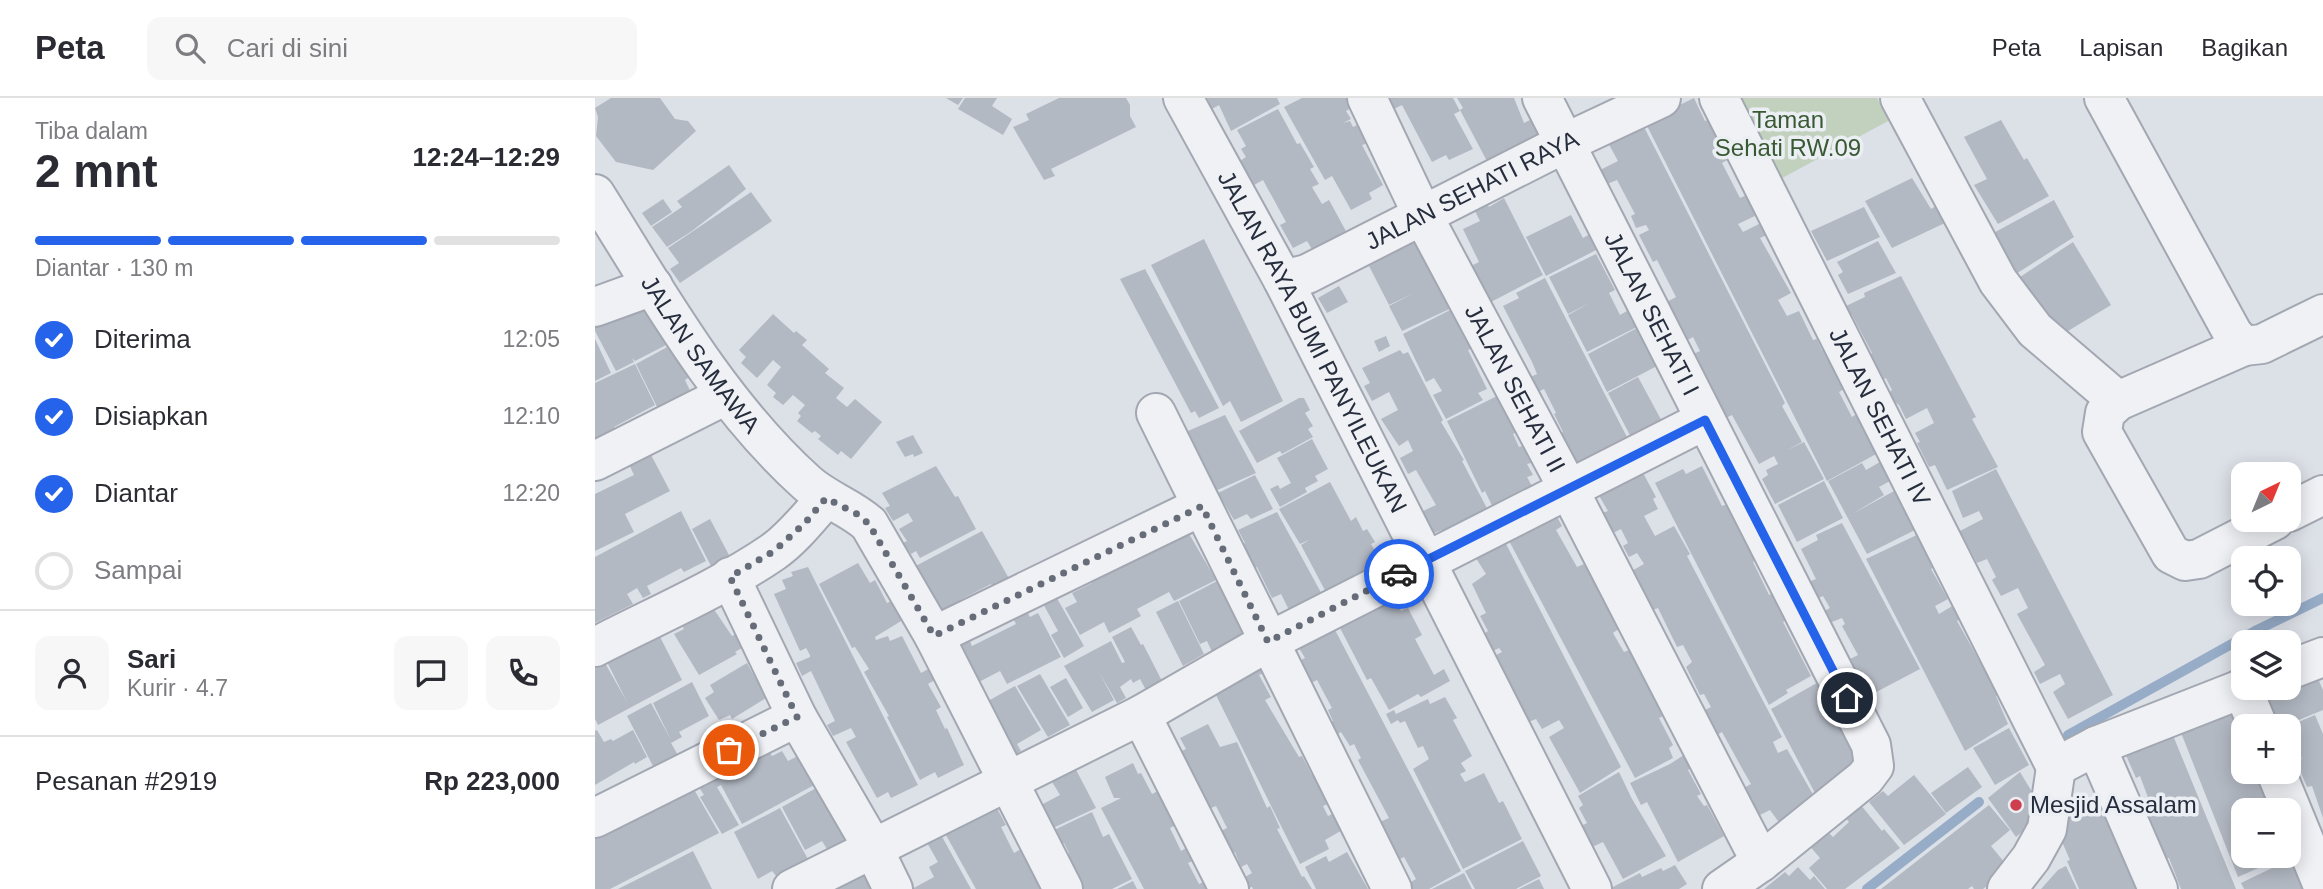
<!DOCTYPE html>
<html lang="id">
<head>
<meta charset="utf-8">
<style>
  :root { --surface:#fff; --page:#f7f7f7; --text:#2b2b33; --muted:#7c7c81; --line:#e1e1e2; --accent:#2563eb }
  body { margin:0; font-family:Helvetica,sans-serif; background:var(--page); color:var(--text); height:100vh; display:flex; flex-direction:column; font-size:26px; white-space:nowrap }
  * { box-sizing:border-box; margin:0 }
  p { font-size:23px; color:var(--muted) }
  .icon { flex:none; width:38px; height:38px; fill:none; stroke:currentColor; stroke-width:2; stroke-linecap:round; stroke-linejoin:round }
  .map { position:relative; flex:1; overflow:hidden }
  .side { display:flex; flex-direction:column; background:var(--surface); width:595px }
  .side>* { flex:none }
  .needle { width:46px; rotate:43deg }
  .tools { position:absolute; left:1636px; top:364px; display:grid; gap:14px }
  .tools a { display:grid; place-items:center; width:70px; height:70px; border-radius:14px; background:var(--surface); box-shadow:0 4px 18px #0003; font-size:35px }
  .pin { position:absolute; display:grid; place-items:center; width:60px; height:60px; color:#fff; margin:-30px; border:4px solid #fff; border-radius:50%; box-shadow:0 2px 7px #0007 }
  .courier { position:absolute; display:grid; place-items:center; width:70px; height:70px; margin:-35px; border:5px solid #2563eb; border-radius:50%; background:#fff; color:#222; box-shadow:0 2px 9px #0007 }
  .headline em { font-style:normal; font-weight:600 }
  .headline div { display:flex; flex-direction:column-reverse }
  .headline { display:flex; align-items:center; justify-content:space-between; height:119px; padding:0 35px }
  h1 { font-size:46px; font-weight:600; line-height:52px }
  .bar { display:grid; grid-template-columns:repeat(4,1fr); gap:10px 7px; align-content:center; height:84px; padding:0 35px }
  .bar i { height:9px; border-radius:5px; background:var(--line) }
  .bar .current { background:var(--accent) }
  .bar p { grid-column:span 4 }
  .line { display:flex; align-items:center; gap:18px; padding:0 35px; border-top:2px solid var(--line) }
  .line div { flex:1 }
  .round { display:grid; place-items:center; flex:none; width:74px; height:74px; border-radius:14px; background:var(--page) }
  ol { padding:0 35px; list-style:none }
  li { display:flex; align-items:center; gap:21px; height:77px }
  li p { margin-inline-start:auto }
  li .icon { padding:7px; border-radius:50%; background:var(--accent); color:#fff; stroke-width:4 }
  li:last-child { color:var(--muted) }
  li i { width:38px; height:38px; border:4px solid var(--line); border-radius:50% }
  header { display:flex; align-items:center; gap:42px; box-sizing:border-box; height:98px; padding:0 35px; background:var(--surface); border-bottom:2px solid var(--line) }
  header strong { font-size:33px }
  nav { display:flex; gap:38px; margin-inline-start:auto; font-size:24px }
  .search { width:490px; height:63px; background:var(--page); display:flex; align-items:center; gap:18px; box-sizing:border-box; padding:0 24px; border-radius:14px; color:var(--muted); font-size:26px }
  main { display:flex; flex:1; min-height:0 }
  .map>svg:first-child { display:block }
</style>
</head>
<body>
<header>
<strong>Peta</strong>
<div class="search"><svg class="icon" aria-label="search" viewBox="0 0 24 24"><circle cx="10" cy="10" r="6"/><path d="M15 15l6 6"/></svg>Cari di sini</div>
<nav><a>Peta</a><a>Lapisan</a><a>Bagikan</a></nav>
</header>
<main>
<section class="side">
<div class="headline"><div><h1>2 mnt</h1><p>Tiba dalam</p></div><em>12:24–12:29</em></div>
<div class="bar"><i class="current"></i><i class="current"></i><i class="current"></i><i></i><p>Diantar · 130 m</p></div>
<ol>
<li><svg class="icon" aria-label="check" viewBox="0 0 24 24"><path d="M5 12l5 5 9-10"/></svg>Diterima<p>12:05</p></li>
<li><svg class="icon" aria-label="check" viewBox="0 0 24 24"><path d="M5 12l5 5 9-10"/></svg>Disiapkan<p>12:10</p></li>
<li><svg class="icon" aria-label="check" viewBox="0 0 24 24"><path d="M5 12l5 5 9-10"/></svg>Diantar<p>12:20</p></li>
<li><i></i>Sampai</li>
</ol>
<div class="line" style="height:126px"><a class="round"><svg class="icon" aria-label="person" viewBox="0 0 24 24"><circle cx="12" cy="8" r="4"/><path d="M4 21q1-7 8-7t8 7"/></svg></a><div><b>Sari</b><p>Kurir · 4.7</p></div><a class="round"><svg class="icon" aria-label="chat" viewBox="0 0 24 24"><path d="M4 5h16v11H9l-5 4z"/></svg></a><a class="round"><svg class="icon" aria-label="phone" viewBox="0 0 24 24"><path d="M5 4h4l2 5-3 2q2 4 5 5l2-3 5 2v4C11 20 4 13 5 4z"/></svg></a></div>
<div class="line" style="height:91px"><div>Pesanan #2919</div><b>Rp 223,000</b></div>
</section>
<div class="map">
<svg width="1728" height="791" viewBox="0 0 1728 791">
  <rect width="100%" height="100%" fill="#dce0e7"/>
  <polygon fill="#c1d1bd" points="1130,0 1282,0 1295,22 1178,85"/>
  <g fill="none" stroke-linecap="round" stroke-linejoin="round">
    <g stroke="#96acc7" stroke-width="10">
      <polyline points="1473,637 1660,533 1728,500"/>
      <polyline points="1272,791 1384,704"/>
    </g>
  </g>
  <g fill="#b3b9c3">
    <polygon points="16,0 65,0 80,21 93,23 101,33 58,72 21,64 1,38 3,19 0,10"/>
    <polygon points="351,0 368,0 363,7"/>
    <polygon points="370,0 402,0 397,8 417,21 408,37 363,11"/>
    <polygon points="464,0 531,0 535,7 535,18 541,29 456,71 460,78 449,82 418,29 434,22 431,16"/>
    <polygon points="612,0 682,0 685,6 636,33 624,7 617,11"/>
    <polygon points="707,0 755,0 759,8 751,13 756,21 748,25 755,23 758,29 762,27 773,45 767,47 788,87 774,95 777,101 756,112 737,78 730,82 689,9"/>
    <polygon points="790,0 858,0 865,13 859,16 878,51 854,62 851,57 837,64 807,7 797,12"/>
    <polygon points="862,0 919,0 929,25 939,20 947,36 893,65 865,12 868,10"/>
    <polygon points="1099,0 1110,23 1113,22 1126,50 1131,48 1136,60 1127,65 1145,100 1154,96 1164,116 1143,126 1148,134 1166,125 1172,137 1165,140 1196,195 1183,202 1192,218 1204,213 1218,242 1222,241 1227,252 1232,250 1254,288 1244,294 1257,319 1263,315 1283,355 1232,383 1050,24"/>
    <polygon points="683,11 702,46 705,45 719,69 715,71 724,86 717,89 727,106 734,102 752,135 718,153 712,143 698,150 685,127 691,124 668,82 659,87 645,63 651,59 646,51 651,48 642,32"/>
    <polygon points="1406,22 1429,62 1432,60 1454,98 1403,126 1379,87 1392,81 1369,39"/>
    <polygon points="1047,25 1190,305 1187,308 1207,344 1192,352 1209,344 1229,381 1180,406 1167,381 1173,377 1171,372 1183,366 1179,358 1164,366 1137,317 1127,322 1094,258 1105,253 1098,239 1089,244 1070,205 1081,199 1062,162 1058,164 1044,137 1054,132 1051,127 1041,130 1036,118 1040,116 1022,82 1012,86 1005,72 1023,63 1012,43"/>
    <polygon points="134,67 151,91 97,133 72,149 57,129 87,109 82,103"/>
    <polygon points="1317,80 1336,111 1343,107 1352,124 1297,150 1270,103"/>
    <polygon points="156,94 177,123 85,185 75,171 84,165 73,150"/>
    <polygon points="909,100 948,177 894,205 876,168 884,164 868,131 885,123 879,111 892,105 894,109"/>
    <polygon points="68,101 77,114 56,128 47,115"/>
    <polygon points="1459,102 1479,139 1416,179 1393,138"/>
    <polygon points="1269,109 1285,139 1232,163 1216,133"/>
    <polygon points="976,117 988,140 995,136 1003,151 951,178 931,139"/>
    <polygon points="609,141 688,303 646,324 635,303 628,308 556,167"/>
    <polygon points="817,141 819,145 826,142 861,208 807,233 794,208 817,196 794,207 774,168 803,152 801,148"/>
    <polygon points="1283,143 1301,175 1253,196 1243,177 1248,174 1242,164"/>
    <polygon points="1478,144 1516,207 1463,239 1419,183"/>
    <polygon points="1001,156 1020,192 1014,195 1025,217 1039,209 1048,226 992,254 973,217 995,205 973,216 954,179"/>
    <polygon points="550,171 624,310 604,320 600,313 596,315 525,181"/>
    <polygon points="1306,178 1381,319 1377,321 1403,369 1352,392 1340,367 1334,369 1322,345 1325,344 1320,335 1339,325 1332,310 1311,321 1304,307 1296,301 1295,294 1297,292 1291,280 1287,282 1274,258 1277,255 1257,217 1254,219 1249,209 1270,199 1269,195"/>
    <polygon points="950,180 1034,343 977,372 962,338 968,334 959,316 961,315 949,291 939,296 931,281 942,276 937,264 908,208 924,200 921,195"/>
    <polygon points="744,188 753,204 732,215 723,200"/>
    <polygon points="48,197 75,245 40,263 37,260 39,264 21,273 0,233 0,222"/>
    <polygon points="861,209 881,249 873,252 892,291 883,295 888,302 851,321 838,297 847,293 839,280 831,284 808,236"/>
    <polygon points="178,216 199,235 201,233 212,242 207,247 234,271 230,275 249,290 241,300 252,309 260,301 287,324 256,361 246,353 243,357 223,341 226,338 220,333 217,335 202,323 206,318 203,315 210,307 198,297 188,307 178,299 181,295 172,287 186,269 178,262 162,280 146,265 151,259 144,252"/>
    <polygon points="1042,230 1062,268 1012,294 993,256"/>
    <polygon points="791,238 795,248 784,254 779,243"/>
    <polygon points="0,241 16,275 0,283"/>
    <polygon points="76,247 97,277 90,282 98,299 66,317 41,266"/>
    <polygon points="805,252 808,256 813,254 848,322 846,324 869,362 867,363 895,416 851,439 847,432 839,435 826,414 841,407 821,372 813,376 805,360 818,353 813,342 804,348 786,321 803,312 794,294 777,303 769,288 775,285 767,270"/>
    <polygon points="40,266 60,307 19,329 26,341 0,353 0,285"/>
    <polygon points="1043,279 1070,329 1039,345 1013,295"/>
    <polygon points="904,297 923,333 918,336 924,349 927,348 936,365 932,366 938,377 932,379 939,392 900,414 890,393 887,395 852,323"/>
    <polygon points="704,300 709,300 715,312 710,315 718,328 713,331 718,339 687,356 685,353 662,365 644,333"/>
    <polygon points="630,317 661,375 618,394 586,336"/>
    <polygon points="318,337 328,355 319,359 318,356 310,359 301,344"/>
    <polygon points="717,341 733,371 720,378 723,383 710,390 712,394 685,409 675,391 683,387 685,391 696,385 682,360"/>
    <polygon points="55,355 75,393 30,416 39,434 0,453 0,396 39,377 34,366"/>
    <polygon points="1285,364 1295,383 1284,389 1289,397 1257,416 1301,392 1326,429 1272,456 1233,383 1267,365 1271,372"/>
    <polygon points="341,368 360,399 363,398 381,431 325,460 321,453 316,456 308,445 312,443 304,431 318,423 313,415 298,423 290,410 295,408 287,395"/>
    <polygon points="1107,368 1127,408 1137,404 1164,459 1158,464 1174,497 1183,493 1197,519 1188,524 1216,578 1191,592 1193,595 1174,607 1060,385 1088,371 1091,376"/>
    <polygon points="1401,371 1518,597 1473,621 1458,594 1470,586 1465,576 1445,586 1439,574 1450,567 1422,516 1433,510 1423,490 1406,498 1397,482 1401,479 1392,461 1382,465 1365,433 1388,421 1384,413 1368,420 1357,393"/>
    <polygon points="1047,373 1061,399 1058,401 1063,411 1049,418 1060,438 1079,428 1095,456 1092,458 1187,639 1178,644 1183,655 1192,651 1220,700 1186,727 1175,712 1161,719 1147,691 1156,686 1149,674 1127,634 1117,640 1104,615 1116,609 1109,596 1105,597 1091,569 1097,564 1088,547 1082,549 1063,510 1053,514 1033,475 1049,466 1042,455 1034,459 1028,448 1033,445 1026,431 1018,435 1007,415 1013,413 1003,396"/>
    <polygon points="660,377 678,411 656,421 652,416 639,422 623,395"/>
    <polygon points="1229,383 1248,420 1202,444 1183,407"/>
    <polygon points="735,384 756,423 761,419 768,433 772,431 780,444 776,446 781,455 787,452 794,463 733,498 706,447 714,442 705,446 684,411"/>
    <polygon points="86,413 111,463 89,474 86,470 52,488 56,496 48,500 42,490 32,496 38,506 0,525 0,459"/>
    <polygon points="682,414 729,500 696,516 686,496 677,500 662,469 652,474 639,450 650,445 643,432"/>
    <polygon points="961,417 967,428 961,432 982,469 989,466 1004,494 1007,493 1017,510 1013,511 1025,530 1018,535 1029,554 1037,551 1072,616 1064,620 1078,647 1074,650 1078,660 1040,680 913,441"/>
    <polygon points="115,421 135,459 116,468 97,431"/>
    <polygon points="1247,425 1325,571 1268,601 1249,564 1263,557 1247,528 1250,526 1247,520 1232,526 1226,515 1235,510 1228,498 1219,502 1211,485 1221,481 1206,451 1223,442 1221,437"/>
    <polygon points="590,429 621,482 579,503 574,494 542,511 546,518 514,535 509,524 485,537 470,510 482,504 477,495 497,485 493,478"/>
    <polygon points="387,433 416,484 400,493 396,486 365,502 368,506 349,515 337,495 331,499 315,471"/>
    <polygon points="1328,434 1339,469 1336,471 1353,501 1340,508 1344,516 1364,504 1371,517 1362,523 1389,571 1395,568 1406,596 1401,598 1413,626 1370,653 1271,461"/>
    <polygon points="909,442 1026,669 985,695 954,639 969,630 964,622 947,631 941,621 931,625 895,560 907,554 904,550 898,553 890,535 893,533 885,518 891,515 877,486 891,476 879,457"/>
    <polygon points="263,465 275,485 280,482 292,505 301,501 311,520 280,539 281,542 293,538 295,543 307,538 326,575 337,569 343,580 333,586 346,609 341,612 350,631 352,630 369,667 343,680 340,674 325,682 292,619 294,618 269,574 274,571 260,549 257,550 224,486"/>
    <polygon points="213,469 323,687 296,700 293,694 282,700 251,644 261,639 256,630 238,638 232,627 240,623 216,573 207,578 201,565 215,559 215,557 211,550 205,553 179,496 191,491 187,482 198,478 196,474"/>
    <polygon points="622,483 649,537 617,554 612,543 605,546 584,503"/>
    <polygon points="459,495 489,548 469,560 456,537 463,533 446,502"/>
    <polygon points="801,502 806,513 813,510 827,537 820,541 839,577 849,571 855,583 826,599 823,596 794,612 776,580 772,582 744,528"/>
    <polygon points="583,503 609,556 588,568 561,514"/>
    <polygon points="118,510 137,538 144,534 152,547 140,554 142,556 104,577 79,536 89,531 84,522"/>
    <polygon points="430,510 435,519 443,515 466,559 412,586 405,573 378,587 356,547 373,539 377,548 421,526 416,517"/>
    <polygon points="536,529 546,547 548,546 567,583 551,592 545,581 538,585 536,581 525,589 531,600 522,605 504,574 519,602 497,614 469,568 516,543 527,565 530,564 517,539"/>
    <polygon points="740,532 866,773 834,791 813,791 811,787 821,781 809,759 799,764 794,756 800,753 794,740 789,742 780,726 794,720 763,662 766,660 759,646 755,648 746,634 741,637 734,625 738,623 733,612 737,610 722,582 716,585 704,563 710,560 704,550"/>
    <polygon points="64,537 87,582 3,627 0,621 0,570 10,565 32,604 12,564"/>
    <polygon points="152,565 171,600 137,621 135,617 124,622 110,600 119,594 115,587"/>
    <polygon points="665,567 669,575 664,577 676,599 670,602 704,659 707,658 717,677 721,675 729,690 725,692 733,706 728,708 733,718 739,715 749,731 730,742 734,751 705,766 619,593"/>
    <polygon points="1720,574 1728,592 1728,612 1689,628 1682,616 1680,617 1670,596 1683,590 1694,590"/>
    <polygon points="445,576 475,627 453,639 422,588"/>
    <polygon points="471,580 488,610 473,619 455,589"/>
    <polygon points="1227,582 1237,609 1232,612 1238,623 1242,621 1266,663 1222,699 1176,611"/>
    <polygon points="97,584 114,618 84,634 87,639 76,645 84,659 66,668 65,665 58,668 32,618 56,605 76,642 58,605"/>
    <polygon points="420,588 446,632 422,646 426,653 414,660 394,611 397,609 393,603"/>
    <polygon points="850,599 862,620 858,622 877,658 866,665 871,673 865,676 870,684 889,675 904,705 908,703 927,741 868,771 818,671 834,661 828,648 823,650 810,623 805,625 803,622 796,626 791,616 799,612 801,616 833,601 835,606"/>
    <polygon points="1631,606 1636,617 1641,616 1648,634 1644,636 1648,646 1648,674 1665,674 1683,712 1648,712 1648,758 1684,758 1678,761 1679,763 1643,779 1583,627"/>
    <polygon points="1720,617 1728,636 1728,720 1717,688 1712,689 1701,663 1707,661 1694,631 1694,628"/>
    <polygon points="613,626 625,649 642,644 672,710 675,708 685,730 682,731 707,779 709,778 717,791 658,791 657,789 649,791 645,782 657,775 652,766 646,769 640,754 635,756 620,736 632,730 621,708 606,714 578,657 591,651 585,640"/>
    <polygon points="1414,630 1434,667 1400,687 1378,650"/>
    <polygon points="2,632 9,644 16,641 18,643 38,632 52,659 40,666 39,664 0,687 0,633"/>
    <polygon points="1577,635 1641,791 1586,791 1574,760 1566,762 1555,737 1561,735 1557,725 1553,726 1547,713 1557,710 1545,678 1541,680 1530,655"/>
    <polygon points="174,653 177,658 187,653 193,663 207,656 223,685 147,726 126,687 122,689 144,727 127,736 105,699 109,697 98,680 115,670 122,682 131,676 134,680 151,671 148,666"/>
    <polygon points="1092,655 1099,668 1093,672 1106,696 1102,698 1109,708 1112,707 1129,738 1083,764 1052,704 1046,707 1035,685 1075,666"/>
    <polygon points="538,665 543,676 546,675 557,696 567,691 585,725 575,730 586,753 595,748 602,761 593,765 604,786 613,782 617,791 549,791 506,710 526,700 519,700 510,679"/>
    <polygon points="478,666 501,710 458,730 446,707 465,697 453,677"/>
    <polygon points="1373,669 1387,689 1351,715 1336,695"/>
    <polygon points="1024,674 1037,701 1071,758 1028,781 1008,744 995,750 984,729 992,725 984,710 988,707 983,698"/>
    <polygon points="1425,674 1449,714 1421,739 1393,700"/>
    <polygon points="1319,677 1351,716 1309,747 1274,704 1288,693 1293,698"/>
    <polygon points="93,681 124,735 15,791 0,791 0,738 14,731 16,734 39,721"/>
    <polygon points="223,689 252,741 232,751 227,743 210,752 187,709"/>
    <polygon points="1508,701 1538,763 1531,767 1542,791 1484,791 1472,763 1475,762 1458,723"/>
    <polygon points="398,703 411,727 406,729 419,755 426,751 447,791 381,791 347,730"/>
    <polygon points="1265,706 1287,733 1289,731 1305,750 1250,791 1232,791 1214,770 1225,760 1213,746 1231,732 1238,739 1254,724 1250,719"/>
    <polygon points="1394,707 1415,732 1396,748 1414,770 1388,791 1379,791 1377,788 1373,791 1286,791"/>
    <polygon points="185,710 214,763 182,779 177,773 163,781 139,734"/>
    <polygon points="497,714 508,739 514,736 537,781 517,791 488,791 478,772 461,761 474,755 469,745 466,747 459,732"/>
    <polygon points="345,735 376,791 317,791 339,779 334,769 343,764 331,743"/>
    <polygon points="928,743 946,778 921,791 880,791 870,773"/>
    <polygon points="98,753 117,791 23,791 57,774"/>
    <polygon points="752,754 773,791 721,791 710,769 731,758 734,764"/>
    <polygon points="1700,759 1713,791 1649,791 1646,785"/>
    <polygon points="1080,767 1092,786 1084,791 1014,791 1045,775 1047,779 1066,770 1068,773"/>
    <polygon points="1471,768 1482,791 1446,791 1463,772"/>
    <polygon points="1203,769 1215,782 1219,778 1230,791 1169,791 1190,774 1194,778"/>
    <polygon points="266,771 276,791 242,791 252,786 248,779"/>
    <polygon points="869,775 877,791 837,791"/>
    <polygon points="944,781 949,791 924,791"/>
    <polygon points="538,783 542,791 522,791"/>
  </g>
  <g fill="none" stroke-linecap="round" stroke-linejoin="round">
    <g stroke="#a2a7b1" stroke-width="42">
      <g id="minor">
        <path id="s1" d="M588,0l100,182 309,609"/>
        <path id="s2" d="M772,0l56,118 146,274 192,372"/>
        <path id="s3" d="M947,0l329,647 3,21 -9,12 -104,84 -39,27"/>
        <path id="s4" d="M1124,0l337,669"/>
        <polyline points="1305,0 1403,183 1440,232 1523,303"/>
        <polyline points="1509,0 1638,236 1649,248 1667,246 1728,216"/>
        <path id="s5" d="M0,96c63,100 123,209 212,289 19,17 43,24 62,41l65,112 129,253"/>
        <path id="s6" d="M688,182l24,-6 258,-131 96,-45"/>
        <polyline points="0,209 58,188"/>
        <polyline points="1649,248 1523,303 1510,315 1507,334 1576,456 1590,463 1604,461 1680,422"/>
        <polyline points="561,315 797,791"/>
        <polyline points="0,363 131,297"/>
        <polyline points="1694,414 1728,397"/>
        <polyline points="135,479 202,619 278,750 298,791"/>
        <polyline points="339,538 607,408"/>
        <path d="M0,549c58,-30 124,-58 178,-95 20,-14 37,-36 53,-54"/>
        <polyline points="1694,572 1728,559"/>
        <polyline points="1647,590 1663,628"/>
        <polyline points="546,617 634,791"/>
        <polyline points="1501,648 1563,791"/>
        <polyline points="1461,669 1501,648 1649,590"/>
        <polyline points="1681,674 1728,788"/>
        <polyline points="0,720 202,619"/>
        <polyline points="197,791 546,617 673,544 1110,322"/>
        <polyline points="1412,791 1436,760 1452,731 1461,669"/>
      </g>
    </g>
    <use href="#minor" stroke="#eff1f5" stroke-width="38"/>
  </g>
  <g fill="none" stroke-linecap="round" stroke-linejoin="round">
    <polyline stroke="#666c78" stroke-width="7" stroke-dasharray="0 12.6" points="134,652 202,619 135,479 179,453 210,425 231,400 262,416 274,426 339,538 607,408 673,544 804,476"/>
    <polyline stroke="#2563eb" stroke-width="9" points="804,476 1110,322 1252,600"/>
  </g>
  <circle fill="#cf3e4e" stroke="#ebeff4" stroke-width="2.5" cx="1421" cy="707" r="7"/>
  <g text-anchor="middle" stroke-width="7" stroke-linejoin="round" paint-order="stroke">
    <g font-size="24" fill="#395933" stroke="#ebeff4">
      <text x="1193" y="30">Taman<tspan x="1193" dy="28">Sehati RW.09</tspan></text>
    </g>
    <g font-size="24" fill="#262d3d" stroke="#ebeff4">
      <text dy="8" stroke="none"><textPath href="#s6" startOffset="210">JALAN SEHATI RAYA</textPath></text>
      <text dy="8" stroke="none"><textPath href="#s3" startOffset="242">JALAN SEHATI I</textPath></text>
      <text dy="8" stroke="none"><textPath href="#s1" startOffset="276">JALAN RAYA BUMI PANYILEUKAN</textPath></text>
      <text dy="8" stroke="none"><textPath href="#s5" startOffset="192">JALAN SAMAWA</textPath></text>
      <text dy="8" stroke="none"><textPath href="#s2" startOffset="326">JALAN SEHATI II</textPath></text>
      <text dy="8" stroke="none"><textPath href="#s4" startOffset="357">JALAN SEHATI IV</textPath></text>
    </g>
    <g font-size="24" fill="#262d3d" stroke="#ebeff4" text-anchor="start">
      <text x="1435" y="715">Mesjid Assalam</text>
    </g>
  </g>
</svg>
<div class="tools">
<a><svg class="needle" viewBox="-14 -14 28 28"><path d="M0-13l5 13h-10z" fill="#e53935"/><path d="M0 13l5-13h-10z" fill="#7c7c81"/></svg></a>
<a><svg class="icon" aria-label="locate" viewBox="0 0 24 24"><circle cx="12" cy="12" r="6"/><path d="M12 2v4M12 18v4M2 12h4M18 12h4"/></svg></a>
<a><svg class="icon" aria-label="layers" viewBox="0 0 24 24"><path d="M12 4l9 5-9 5-9-5zM3 14l9 5 9-5"/></svg></a>
<a>+</a>
<a>−</a>
</div>
<div class="pin" style="left:134px;top:652px;background:#ea580c"><svg class="icon" aria-label="bag" viewBox="0 0 24 24"><path d="M5 8h14l-1 12H6zM9 8a3 3 0 0 1 6 0"/></svg></div>
<div class="pin" style="left:1252px;top:600px;background:#1f2937"><svg class="icon" aria-label="home" viewBox="0 0 24 24"><path d="M3 11l9-7 9 7M6 9v11h12V9"/></svg></div>
<div class="courier" style="left:804px;top:476px"><svg class="icon" aria-label="car" viewBox="0 0 24 24"><path d="M5 17H2v-5l4-1 3-4h7l3 4 3 1v5h-3M9 17h6M6 11h13"/><circle cx="7" cy="17" r="2"/><circle cx="17" cy="17" r="2"/></svg></div>
</div>
</main>
</body>
</html>
